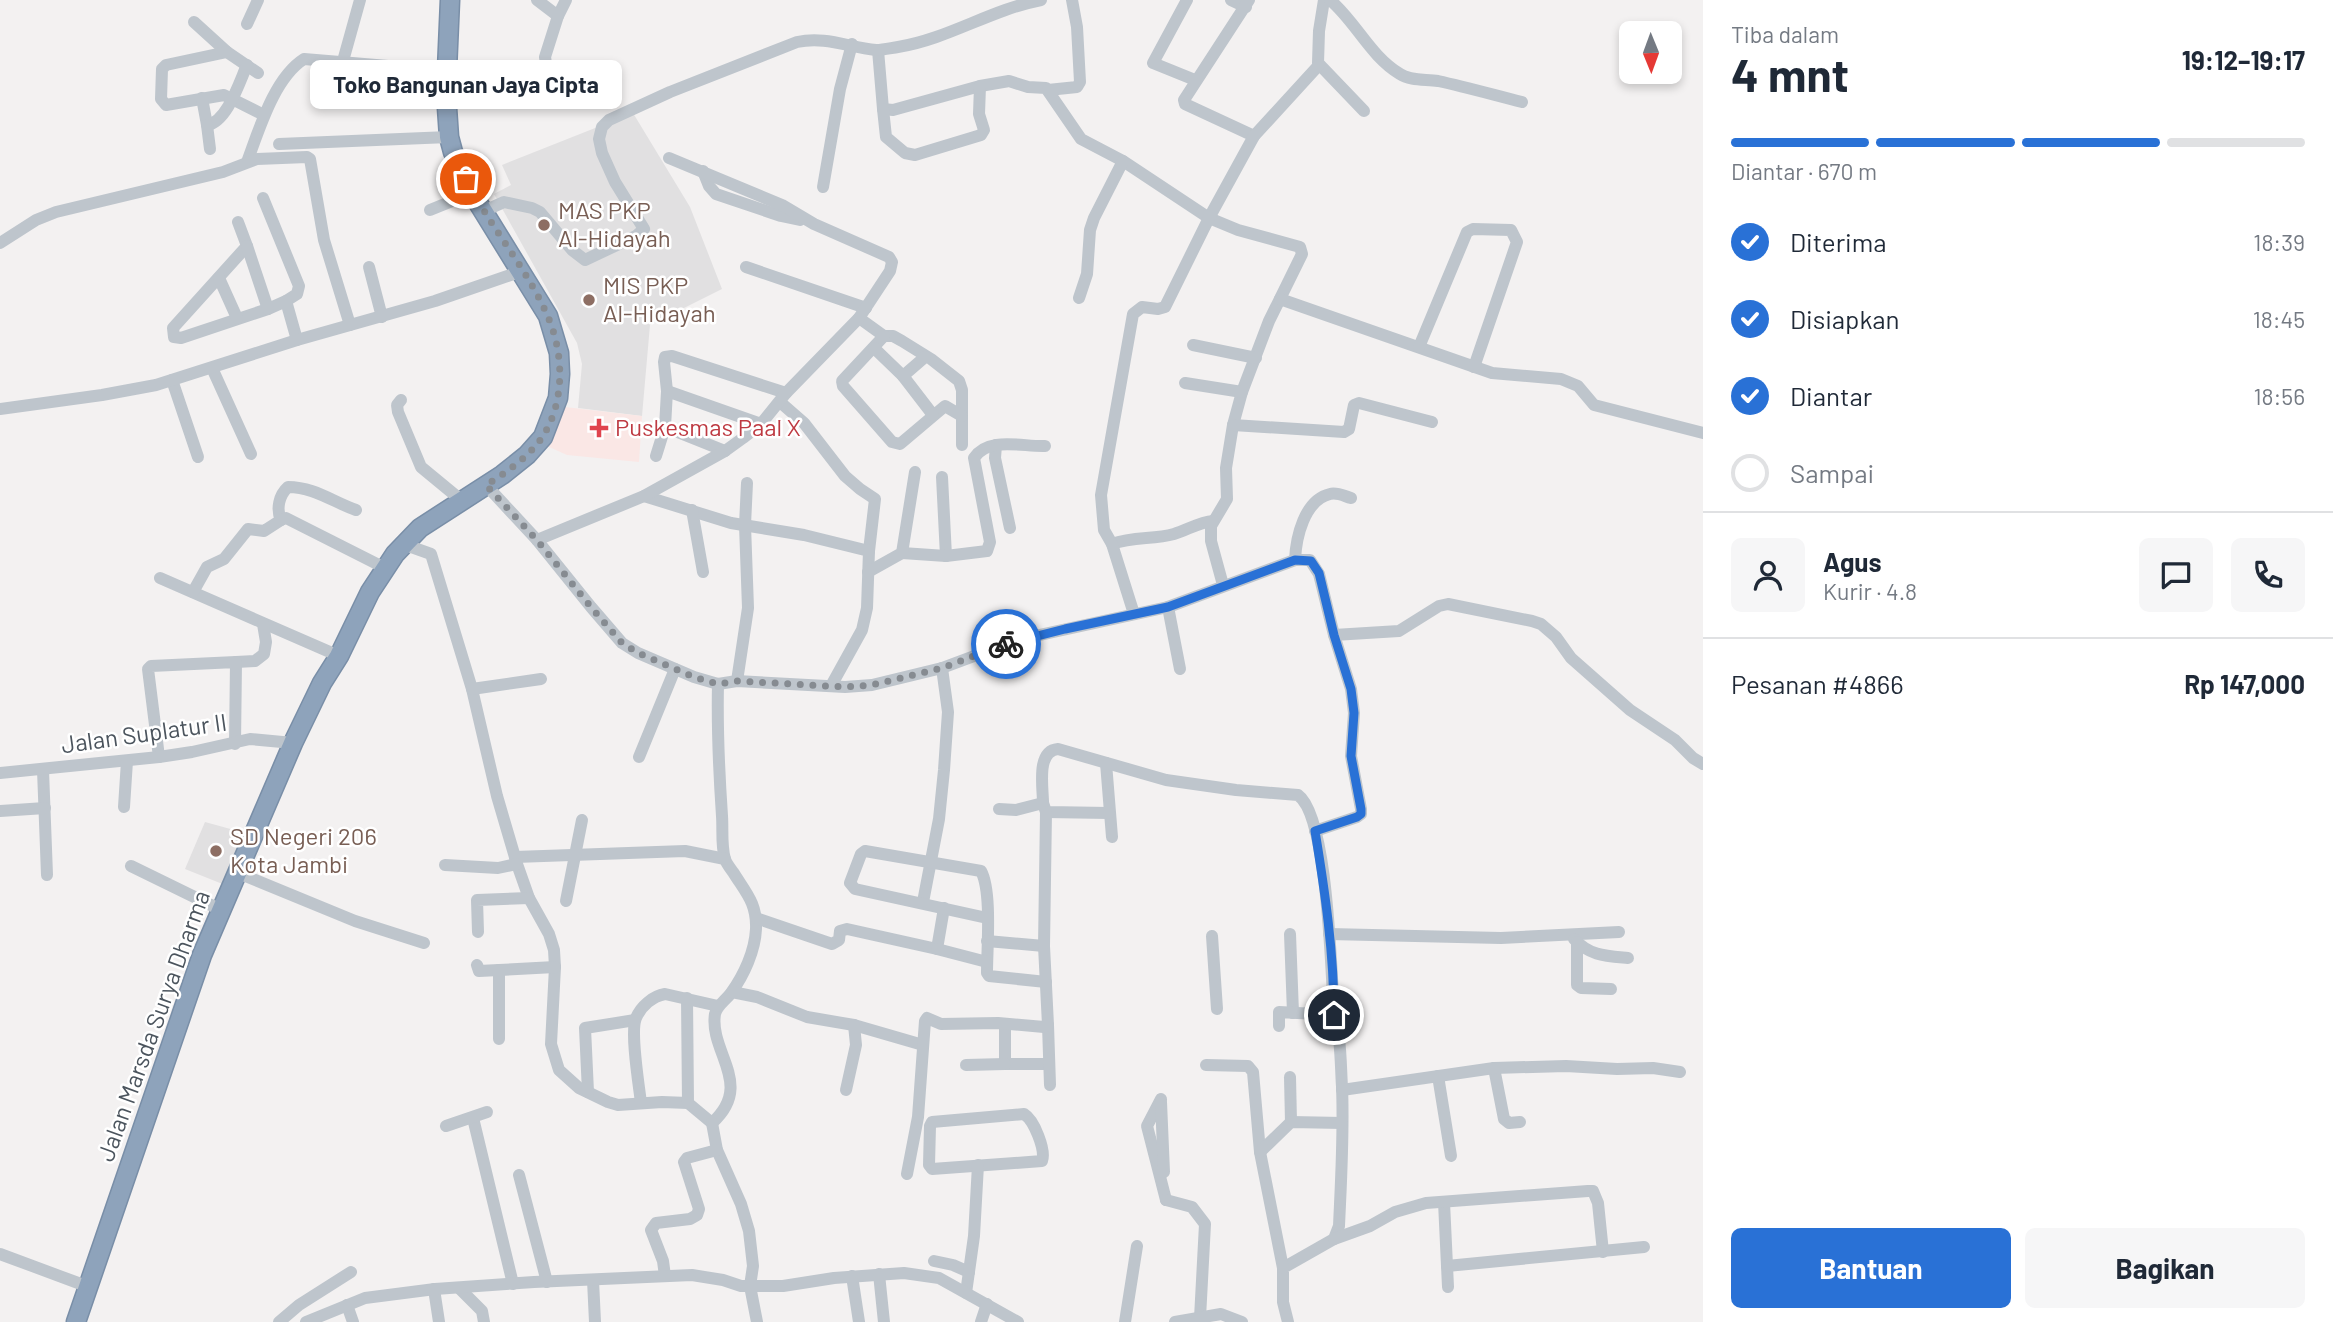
<!DOCTYPE html>
<html lang="id">
<head>
<meta charset="utf-8">
<style>
  :root { --surface:#fff; --page:#f6f6f7; --text:#1f2937; --muted:#747a83; --line:#e0e1e3; --accent:#2971d6 }
  body { margin:0; font-family:Barlow,sans-serif; background:var(--page); color:var(--text); height:100vh; display:flex; flex-direction:column; font-size:26px; white-space:nowrap }
  * { box-sizing:border-box; margin:0 }
  p { font-size:23px; color:var(--muted) }
  .icon { flex:none; width:38px; height:38px; fill:none; stroke:currentColor; stroke-width:2; stroke-linecap:round; stroke-linejoin:round }
  .map { position:relative; flex:1; overflow:hidden }
  .panel { display:flex; flex-direction:column; background:var(--surface); width:630px }
  .panel>* { flex:none }
  .needle { width:46px; rotate:179deg }
  .buttons { position:absolute; left:1619px; top:21px; display:grid; gap:14px }
  .buttons a { display:grid; place-items:center; width:63px; height:63px; border-radius:10px; background:var(--surface); box-shadow:0 4px 10px #0003; font-size:35px }
  .pin { position:absolute; display:grid; place-items:center; width:60px; height:60px; color:#fff; margin:-30px; border:4px solid #fff; border-radius:50%; box-shadow:0 2px 7px #0007 }
  .courier { position:absolute; display:grid; place-items:center; width:70px; height:70px; margin:-35px; border:5px solid #2971d6; border-radius:50%; background:#fff; color:#222; box-shadow:0 2px 9px #0007 }
  .bubble { position:absolute; height:49px; border-radius:10px; background:var(--surface); box-shadow:0 4px 10px #0003; font-size:23px; font-weight:700; line-height:49px; text-align:center }
  .summary em { font-style:normal; font-weight:700 }
  .summary div { display:flex; flex-direction:column-reverse }
  .summary { display:flex; align-items:center; justify-content:space-between; height:119px; padding:0 28px }
  h1 { font-size:46px; font-weight:700; line-height:52px }
  .bar { display:grid; grid-template-columns:repeat(4,1fr); gap:10px 7px; align-content:center; height:84px; padding:0 28px }
  .bar i { height:9px; border-radius:5px; background:var(--line) }
  .bar .current { background:var(--accent) }
  .bar p { grid-column:span 4 }
  .line { display:flex; align-items:center; gap:18px; padding:0 28px; border-top:2px solid var(--line) }
  .line div { flex:1 }
  .round { display:grid; place-items:center; flex:none; width:74px; height:74px; border-radius:10px; background:var(--page) }
  ol { padding:0 28px; list-style:none }
  li { display:flex; align-items:center; gap:21px; height:77px }
  li p { margin-inline-start:auto }
  li .icon { padding:7px; border-radius:50%; background:var(--accent); color:#fff; stroke-width:4 }
  li:last-child { color:var(--muted) }
  li i { width:38px; height:38px; border:4px solid var(--line); border-radius:50% }
  .cta { display:flex; gap:14px; margin-top:auto; padding:14px 28px }
  .cta a { flex:1; height:80px; border-radius:10px; background:var(--accent); color:#fff; font-size:28px; font-weight:700; line-height:80px; text-align:center }
  .cta a+a { background:var(--page); color:var(--text) }
  main { display:flex; flex:1; min-height:0 }
  .map>svg:first-child { display:block }
</style>
</head>
<body>
<main>
<div class="map">
<svg width="1703" height="1322" viewBox="0 0 1703 1322">
  <rect width="100%" height="100%" fill="#f3f1f1"/>
  <g fill="#e1e0e1">
    <polygon points="633,113 690,207 722,289 650,325 642,416 578,408 582,364 577,343 494,194 511,185 502,165"/>
    <polygon points="205,822 245,833 225,885 185,869"/>
  </g>
  <polygon fill="#fae7e5" points="565,407 642,416 639,462 567,455 547,446"/>
  <g fill="none" stroke-linecap="round" stroke-linejoin="round">
    <g stroke="#798ea7" stroke-width="21">
      <polyline id="highway" points="76,1322 202,955 293,743 322,683 339,656 370,592 395,554 420,528 502,475 527,455 543,437 558,398 560,374 559,353 548,316 472,193 453,152 449,137 446,93 450,0"/>
    </g>
    <g stroke="#bec5cc" stroke-width="12">
      <polyline points="1187,0 1153,63 1195,80"/>
      <polyline points="1231,0 1246,7"/>
      <polyline points="1249,0 1184,100 1185,104 1254,136"/>
      <polyline points="1324,0 1319,31 1318,63 1364,111"/>
      <path d="M1330,0c26,22 40,56 70,74 10,7 26,5 38,7 28,6 56,14 84,21"/>
      <polyline points="558,16 566,0"/>
      <polyline points="194,22 227,52"/>
      <polyline points="247,24 258,0"/>
      <polyline points="878,50 883,109 893,110 980,86 1009,81 1028,87 1046,88 1081,139 1123,161 1209,218 1238,230 1300,247 1302,254 1269,321 1242,392 1233,425 1226,468 1227,499 1211,526 1211,541 1223,585"/>
      <polyline points="343,61 360,0"/>
      <polyline points="258,73 227,52 166,65 162,69 161,99 166,105 224,95 264,115"/>
      <polyline points="1048,90 1077,87 1080,82 1077,27 1072,0"/>
      <path d="M446,93c25,2 92,13 102,-17l-3,-19 13,-41 -21,-16"/>
      <path d="M202,98l5,27c20,-3 32,-42 40,-60"/>
      <polyline points="883,109 886,137 905,153 915,155 981,135 984,130 979,114 980,86"/>
      <polyline points="207,125 210,149"/>
      <polyline points="279,144 449,137"/>
      <path d="M247,162c12,-32 27,-84 57,-103l144,12"/>
      <polyline points="703,171 709,186 716,194 781,216 800,220"/>
      <polyline points="823,187 840,89 852,44"/>
      <polyline points="263,198 299,286 297,294 286,301"/>
      <polyline points="430,210 472,193"/>
      <path d="M484,211l20,-9 28,6 8,4 32,38 13,10 51,-24 8,-7 -29,-47 -13,-29 -3,-14 3,-12 7,-7 61,-28 127,-50c28,-6 51,5 79,8 7,0 15,-2 22,-3 50,-8 92,-37 143,-47"/>
      <polyline points="238,222 247,246 173,328 174,337 181,338 268,309 286,301 297,340"/>
      <polyline points="0,243 36,220 56,212 223,172 257,159 307,157 310,159 324,240 350,325"/>
      <polyline points="247,246 268,309"/>
      <polyline points="369,267 382,317"/>
      <polyline points="746,267 866,308"/>
      <polyline points="219,278 237,318"/>
      <polyline points="1079,298 1087,274 1090,230 1094,218 1123,161"/>
      <polyline points="1280,299 1492,373 1561,379 1578,386 1594,405 1703,433"/>
      <polyline points="859,318 884,336 893,336 902,341 931,359 959,381 962,390 962,445"/>
      <polyline points="884,336 842,381 843,386 892,442 900,444 945,406 962,416"/>
      <polyline points="1193,345 1256,358"/>
      <polyline points="1419,347 1467,232 1473,229 1511,230 1517,242 1474,367"/>
      <polyline points="874,348 903,376 933,415"/>
      <polyline points="212,368 251,454"/>
      <polyline points="903,376 925,357"/>
      <polyline points="172,380 198,457"/>
      <polyline points="1185,383 1242,392"/>
      <polyline points="667,391 664,362 665,357 672,356 786,393"/>
      <polyline points="401,400 397,405 398,412 421,467 461,500"/>
      <polyline points="780,402 804,423 845,476 860,489 875,499 869,551"/>
      <polyline points="0,409 102,395 156,385 297,340 435,301 522,271"/>
      <polyline points="1233,425 1344,432 1349,429 1354,405 1359,403 1432,422"/>
      <polyline points="665,427 725,451"/>
      <polyline points="996,445 995,458 1010,528"/>
      <polyline points="656,456 665,427 667,391 761,424"/>
      <polyline points="942,477 946,556"/>
      <polyline points="486,485 537,540 591,607 622,643 638,653 694,677 718,684 737,681 845,687 872,685 942,668 1017,640 1168,607 1295,560 1310,560 1319,574 1334,635 1351,689 1354,713 1351,756 1361,809 1361,814 1357,817 1315,831"/>
      <polyline points="644,496 731,523 804,535 869,551 867,608 862,630 831,686"/>
      <polyline points="692,510 703,572"/>
      <path d="M281,520c-5,-11 -2,-25 7,-33 26,0 45,15 68,23"/>
      <polyline points="537,540 644,496 725,451 743,438 761,424 786,393 859,318 890,271 892,262 889,257 814,224 782,205 669,158"/>
      <path d="M403,544l28,10 41,135 25,107 20,68 12,34 20,36 5,16 1,17 -4,77 8,26 20,18 29,14 10,3 44,-3 26,1 24,20c43,-39 -3,-70 3,-109 2,-9 11,-14 16,-21 13,-18 24,-42 25,-64 1,-26 -10,-36 -23,-57 -3,-4 -7,-9 -8,-13 -4,-13 -2,-30 -3,-43 -3,-44 -5,-88 -4,-132"/>
      <path d="M1112,544c22,-8 41,-4 62,-10 13,-4 26,-12 39,-13"/>
      <path d="M902,553l44,3 41,-5 3,-9 -16,-84c14,-22 49,-11 71,-12"/>
      <path d="M1295,560c1,-22 9,-60 35,-66 7,-2 14,2 21,4"/>
      <polyline points="868,572 902,553 915,472"/>
      <polyline points="160,578 339,656"/>
      <polyline points="193,592 207,567 224,559 248,529 264,531 281,520 286,518 385,568"/>
      <polyline points="1168,607 1180,669"/>
      <polyline points="1134,614 1112,544 1104,530 1101,495 1133,314 1142,307 1158,309 1165,307 1209,218 1254,136 1319,65"/>
      <polyline points="1334,635 1399,631 1439,606 1448,604 1532,621 1541,624 1556,637 1571,658 1630,710 1675,740 1693,758 1703,764"/>
      <polyline points="236,662 255,661 264,654 266,642 263,624"/>
      <polyline points="737,681 748,608 745,525 747,483"/>
      <polyline points="472,689 541,679"/>
      <polyline points="159,757 148,669 151,666 236,662 235,744"/>
      <polyline points="639,757 675,669"/>
      <polyline points="1106,763 1112,837"/>
      <polyline points="43,770 47,875"/>
      <polyline points="0,773 159,757 192,752 250,739 293,743"/>
      <path d="M1043,803c0,-16 -7,-52 15,-54l108,31 70,10 62,5c30,21 33,178 36,218 1,9 4,17 5,26 2,16 2,32 3,48 2,46 -1,93 -3,139l-5,13 -51,29v34l5,20"/>
      <polyline points="124,807 127,761"/>
      <polyline points="999,809 1016,810 1043,803 1046,812 1109,813"/>
      <polyline points="0,811 45,808"/>
      <polyline points="515,857 685,851 725,859"/>
      <polyline points="445,865 498,868 517,864"/>
      <polyline points="131,866 221,910"/>
      <polyline points="238,873 355,921 424,943"/>
      <polyline points="566,901 582,820"/>
      <polyline points="923,902 939,819 944,770 948,712 942,668"/>
      <polyline points="756,918 832,944 839,940 840,931 847,929 937,949 944,908"/>
      <path d="M987,918l-132,-29 -5,-6 11,-29 4,-3 116,20c11,20 6,77 6,102l2,3 57,6"/>
      <polyline points="478,932 477,900 529,898"/>
      <polyline points="1290,934 1293,1013"/>
      <polyline points="1329,934 1501,938 1619,932"/>
      <polyline points="1212,936 1217,1009"/>
      <path d="M1574,939c16,17 32,17 54,19"/>
      <polyline points="987,941 1044,946"/>
      <polyline points="1577,942 1577,985 1581,988 1611,989"/>
      <polyline points="937,949 987,962"/>
      <polyline points="477,965 479,971 499,970"/>
      <polyline points="732,992 757,997 807,1017 854,1025 923,1045"/>
      <polyline points="687,998 688,1103"/>
      <polyline points="1005,1024 1005,1064 1049,1064"/>
      <polyline points="1048,1025 1050,1085"/>
      <polyline points="1279,1026 1279,1012 1334,1015"/>
      <polyline points="499,1039 499,970 555,967"/>
      <polyline points="966,1065 1005,1064"/>
      <polyline points="1206,1065 1248,1066 1253,1072 1260,1152 1283,1268"/>
      <polyline points="1494,1068 1504,1119 1509,1123 1520,1122"/>
      <polyline points="1438,1076 1451,1156"/>
      <polyline points="1290,1077 1291,1122"/>
      <polyline points="846,1090 856,1045 854,1025"/>
      <polyline points="1342,1090 1494,1068 1566,1066 1617,1069 1653,1068 1680,1072"/>
      <polyline points="588,1092 585,1028 635,1020"/>
      <polyline points="1161,1099 1147,1126 1166,1200"/>
      <polyline points="1161,1102 1164,1172"/>
      <path d="M641,1103c-2,-17 -11,-72 -5,-85 5,-12 17,-22 29,-24l53,12"/>
      <path d="M1024,1114c10,6 22,36 18,47l-110,8 -3,-4 1,-39 2,-4z"/>
      <polyline points="473,1118 513,1284"/>
      <polyline points="712,1123 717,1150 741,1204 749,1231 753,1266 750,1286 757,1322"/>
      <polyline points="446,1126 487,1112"/>
      <polyline points="1260,1152 1291,1122 1342,1123"/>
      <polyline points="907,1174 918,1117 925,1021 927,1018 941,1024 998,1023 1044,1027 1048,1025 1044,946 1046,812"/>
      <polyline points="519,1175 547,1282"/>
      <polyline points="1166,1200 1192,1207 1205,1224 1200,1318"/>
      <polyline points="1444,1202 1448,1287"/>
      <polyline points="1334,1239 1370,1226 1395,1212 1426,1203 1588,1191 1593,1191 1598,1203 1603,1252"/>
      <polyline points="0,1254 89,1287"/>
      <polyline points="934,1261 953,1265 969,1272"/>
      <polyline points="1447,1266 1644,1247"/>
      <polyline points="879,1274 884,1322"/>
      <polyline points="665,1276 663,1261 651,1230 656,1223 690,1219 697,1215 699,1209 684,1162 687,1158 717,1150"/>
      <polyline points="852,1276 859,1322"/>
      <polyline points="593,1280 595,1322"/>
      <polyline points="459,1288 482,1311 484,1322"/>
      <polyline points="434,1289 439,1322"/>
      <polyline points="966,1293 974,1236 978,1165"/>
      <polyline points="347,1305 353,1322"/>
      <polyline points="279,1322 299,1305 351,1272"/>
      <polyline points="306,1322 365,1298 435,1289 534,1282 692,1275 723,1280 741,1286 783,1286 834,1278 904,1273 939,1278 1018,1322"/>
      <polyline points="981,1322 987,1304"/>
      <polyline points="1125,1322 1137,1246"/>
      <polyline points="1175,1322 1221,1314 1242,1322"/>
    </g>
    <use href="#highway" stroke="#8ea3bb" stroke-width="18"/>
  </g>
  <g fill="none" stroke-linecap="round" stroke-linejoin="round">
    <path stroke="#868b91" stroke-width="7" stroke-dasharray="0 12.6" d="M466,179c24,48 61,89 82,138 16,37 17,84 -5,119 -13,20 -36,36 -57,49l51,55 54,67 31,36 16,10 56,24 24,7 19,-3 108,6 27,-2 70,-17 64,-24"/>
    <path stroke="#2971d6" stroke-width="9" d="M1006,644l59,-15 103,-22 127,-47 16,1 8,12 15,62 17,54 3,24 -3,43 10,53v5l-4,3 -42,14c10,61 19,122 19,184"/>
  </g>
  <g fill="#8d6e63" stroke="#fff" stroke-width="2.5">
    <circle cx="544" cy="225" r="7"/>
    <circle cx="589" cy="300" r="7"/>
    <circle cx="216" cy="851" r="7"/>
  </g>
  <path fill="#e0444e" stroke="#fff" stroke-width="2.5" d="M595.5 417.5h7v7h7v7h-7v7h-7v-7h-7v-7h7z"/>
  <g text-anchor="middle" stroke-width="5" stroke-linejoin="round" paint-order="stroke">
    <g font-size="24" fill="#785e54" stroke="#fff" text-anchor="start">
      <text x="558" y="219">MAS PKP<tspan x="558" dy="28">Al-Hidayah</tspan></text>
      <text x="603" y="294">MIS PKP<tspan x="603" dy="28">Al-Hidayah</tspan></text>
      <text x="230" y="845">SD Negeri 206<tspan x="230" dy="28">Kota Jambi</tspan></text>
    </g>
    <g font-size="24" fill="#be3a42" stroke="#fff" text-anchor="start">
      <text x="615" y="436">Puskesmas Paal X</text>
    </g>
    <g font-size="24" fill="#4b545d" stroke="#fff">
      <text transform="translate(144 734) rotate(-8)" y="8">Jalan Suplatur II</text>
      <text transform="translate(154 1026) rotate(-70)" y="8">Jalan Marsda Surya Dharma</text>
    </g>
  </g>
</svg>
<div class="buttons">
<a><svg class="needle" viewBox="-14 -14 28 28"><path d="M0-13l5 13h-10z" fill="#e53935"/><path d="M0 13l5-13h-10z" fill="#747a83"/></svg></a>
</div>
<div class="pin" style="left:466px;top:179px;background:#ea580c"><svg class="icon" aria-label="bag" viewBox="0 0 24 24"><path d="M5 8h14l-1 12H6zM9 8a3 3 0 0 1 6 0"/></svg></div>
<div class="pin" style="left:1334px;top:1015px;background:#1f2937"><svg class="icon" aria-label="home" viewBox="0 0 24 24"><path d="M3 11l9-7 9 7M6 9v11h12V9"/></svg></div>
<div class="courier" style="left:1006px;top:644px"><svg class="icon" aria-label="bike" viewBox="0 0 24 24"><circle cx="6" cy="16" r="4"/><circle cx="18" cy="16" r="4"/><path d="M6 16l4-8h5l3 8M10 8l3 8H6M13 5h3"/></svg></div>
<div class="bubble" style="left:310px;top:60px;width:312px">Toko Bangunan Jaya Cipta</div>
</div>
<section class="panel">
<div class="summary"><div><h1>4 mnt</h1><p>Tiba dalam</p></div><em>19:12–19:17</em></div>
<div class="bar"><i class="current"></i><i class="current"></i><i class="current"></i><i></i><p>Diantar · 670 m</p></div>
<ol>
<li><svg class="icon" aria-label="check" viewBox="0 0 24 24"><path d="M5 12l5 5 9-10"/></svg>Diterima<p>18:39</p></li>
<li><svg class="icon" aria-label="check" viewBox="0 0 24 24"><path d="M5 12l5 5 9-10"/></svg>Disiapkan<p>18:45</p></li>
<li><svg class="icon" aria-label="check" viewBox="0 0 24 24"><path d="M5 12l5 5 9-10"/></svg>Diantar<p>18:56</p></li>
<li><i></i>Sampai</li>
</ol>
<div class="line" style="height:126px"><a class="round"><svg class="icon" aria-label="person" viewBox="0 0 24 24"><circle cx="12" cy="8" r="4"/><path d="M4 21q1-7 8-7t8 7"/></svg></a><div><b>Agus</b><p>Kurir · 4.8</p></div><a class="round"><svg class="icon" aria-label="chat" viewBox="0 0 24 24"><path d="M4 5h16v11H9l-5 4z"/></svg></a><a class="round"><svg class="icon" aria-label="phone" viewBox="0 0 24 24"><path d="M5 4h4l2 5-3 2q2 4 5 5l2-3 5 2v4C11 20 4 13 5 4z"/></svg></a></div>
<div class="line" style="height:91px"><div>Pesanan #4866</div><b>Rp 147,000</b></div>
<div class="cta"><a>Bantuan</a><a>Bagikan</a></div>
</section>
</main>
</body>
</html>
